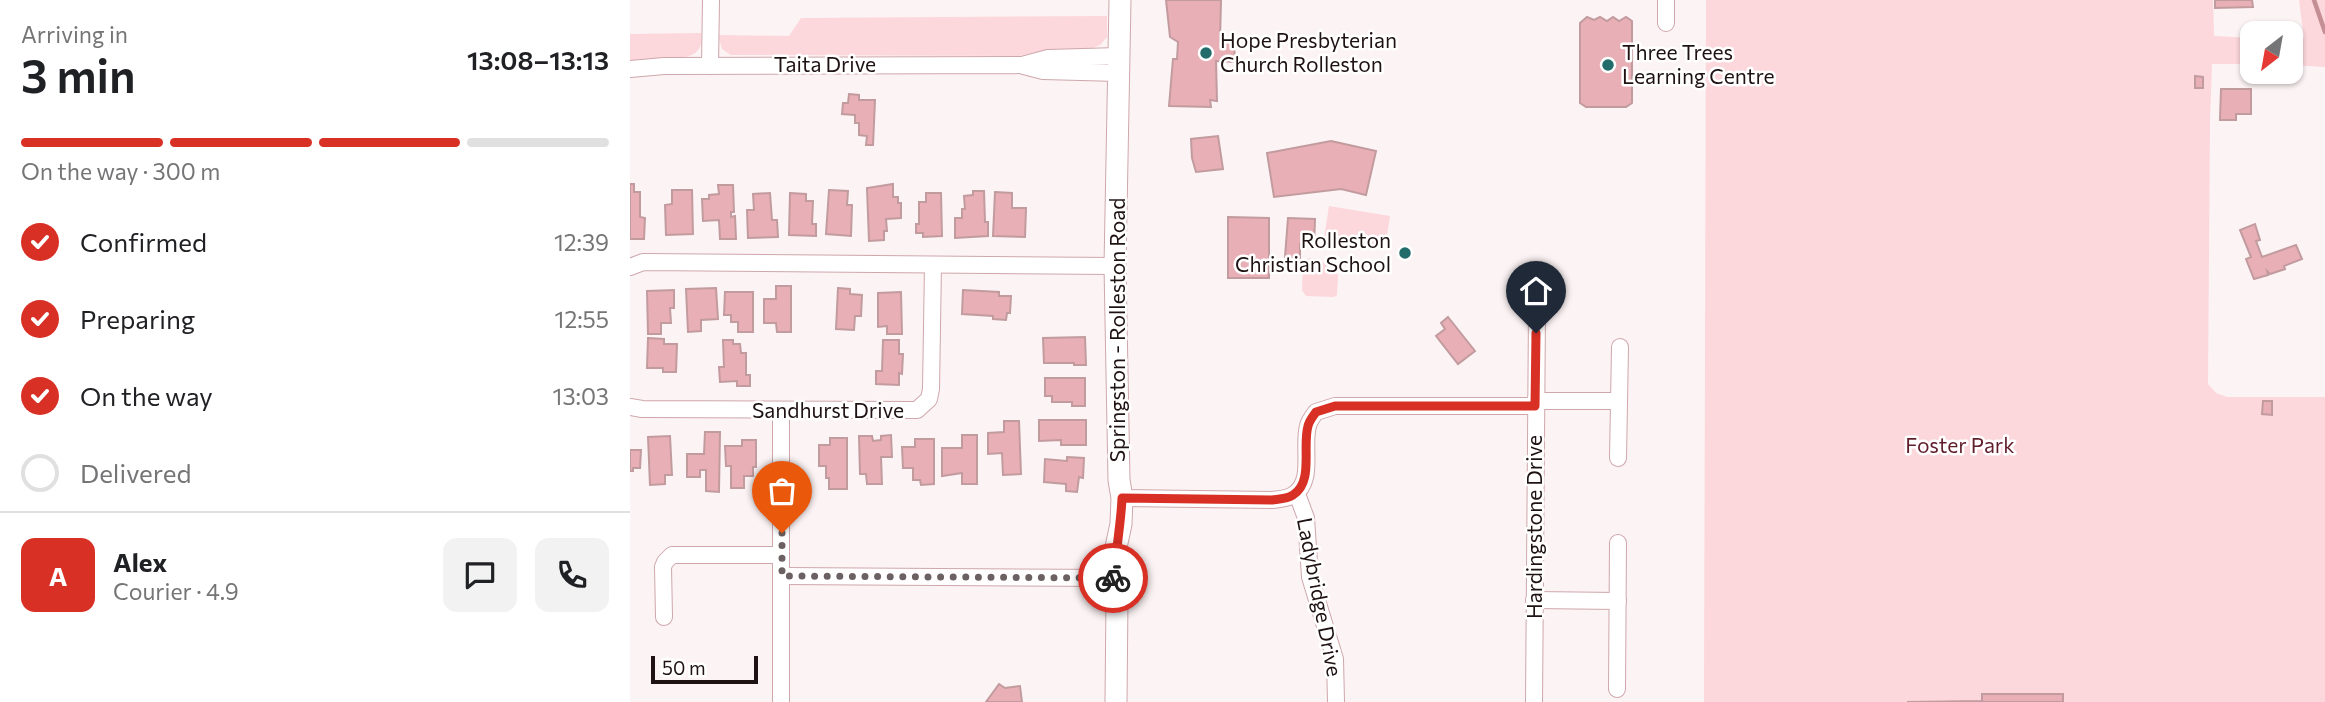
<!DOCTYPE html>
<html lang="en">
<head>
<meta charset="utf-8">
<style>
  :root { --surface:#fff; --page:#f2f2f2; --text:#202124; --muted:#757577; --line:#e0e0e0; --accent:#d93025 }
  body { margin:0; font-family:Commissioner,sans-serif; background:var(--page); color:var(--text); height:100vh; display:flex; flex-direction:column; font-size:26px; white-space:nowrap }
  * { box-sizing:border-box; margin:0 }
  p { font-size:23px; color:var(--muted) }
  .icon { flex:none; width:38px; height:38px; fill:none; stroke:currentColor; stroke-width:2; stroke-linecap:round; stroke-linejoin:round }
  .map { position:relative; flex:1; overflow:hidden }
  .panel { display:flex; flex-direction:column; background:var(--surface); width:630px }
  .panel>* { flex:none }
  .needle { width:46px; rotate:211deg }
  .controls { position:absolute; left:1610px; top:21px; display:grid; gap:14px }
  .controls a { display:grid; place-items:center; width:63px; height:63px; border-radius:14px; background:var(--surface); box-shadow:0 2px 5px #0004; font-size:35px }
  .scale { position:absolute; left:21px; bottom:18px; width:107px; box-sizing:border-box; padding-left:7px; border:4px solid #1f1213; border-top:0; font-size:19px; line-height:24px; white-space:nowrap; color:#1f1213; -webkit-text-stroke:5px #fff; paint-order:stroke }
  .pin { position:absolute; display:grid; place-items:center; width:60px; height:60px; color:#fff; margin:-72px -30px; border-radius:50% 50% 50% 0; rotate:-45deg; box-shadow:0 0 7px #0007 }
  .pin .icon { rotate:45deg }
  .courier { position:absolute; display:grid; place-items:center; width:70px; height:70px; margin:-35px; border:5px solid #d93025; border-radius:50%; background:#fff; color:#222; box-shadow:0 2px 9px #0007 }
  .summary em { font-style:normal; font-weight:600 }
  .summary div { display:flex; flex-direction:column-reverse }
  .summary { display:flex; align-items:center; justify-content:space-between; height:119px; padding:0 21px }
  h1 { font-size:46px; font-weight:600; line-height:52px }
  .bar { display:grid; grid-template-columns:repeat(4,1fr); gap:10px 7px; align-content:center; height:84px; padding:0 21px }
  .bar i { height:9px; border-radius:5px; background:var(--line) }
  .bar .selected { background:var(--accent) }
  .bar p { grid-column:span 4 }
  .line { display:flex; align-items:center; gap:18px; padding:0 21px; border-top:2px solid var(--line) }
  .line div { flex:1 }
  .round { display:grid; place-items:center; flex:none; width:74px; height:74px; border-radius:14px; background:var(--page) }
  ol { padding:0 21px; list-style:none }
  li { display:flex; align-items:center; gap:21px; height:77px }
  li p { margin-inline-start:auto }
  li .icon { padding:7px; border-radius:50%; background:var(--accent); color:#fff; stroke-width:4 }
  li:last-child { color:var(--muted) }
  li i { width:38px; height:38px; border:4px solid var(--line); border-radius:50% }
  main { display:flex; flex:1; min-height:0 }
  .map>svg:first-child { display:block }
</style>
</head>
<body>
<main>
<section class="panel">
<div class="summary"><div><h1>3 min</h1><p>Arriving in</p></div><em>13:08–13:13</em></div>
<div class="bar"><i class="selected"></i><i class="selected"></i><i class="selected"></i><i></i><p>On the way · 300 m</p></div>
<ol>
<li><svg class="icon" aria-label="check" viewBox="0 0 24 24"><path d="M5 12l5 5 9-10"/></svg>Confirmed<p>12:39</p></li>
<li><svg class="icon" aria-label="check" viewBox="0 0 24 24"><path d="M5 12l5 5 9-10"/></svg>Preparing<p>12:55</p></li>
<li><svg class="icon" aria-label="check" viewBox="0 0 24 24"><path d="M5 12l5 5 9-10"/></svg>On the way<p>13:03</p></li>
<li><i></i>Delivered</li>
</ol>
<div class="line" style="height:126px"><b class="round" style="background:var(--accent);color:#fff">A</b><div><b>Alex</b><p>Courier · 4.9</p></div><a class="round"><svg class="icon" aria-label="chat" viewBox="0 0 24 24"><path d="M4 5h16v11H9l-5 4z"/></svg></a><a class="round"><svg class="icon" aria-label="phone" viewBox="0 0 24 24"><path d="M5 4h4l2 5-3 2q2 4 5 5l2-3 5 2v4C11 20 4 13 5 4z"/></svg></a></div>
</section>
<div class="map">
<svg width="1695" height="702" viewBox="0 0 1695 702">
  <rect width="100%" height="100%" fill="#fcf3f4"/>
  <g fill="#fcd7db">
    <polygon points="1076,0 1583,0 1584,36 1622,38 1622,64 1582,64 1580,119 1578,384 1586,393 1597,397 1695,397 1695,702 1074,702"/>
    <polygon points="1669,0 1695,0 1695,67 1661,65 1661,38 1674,38"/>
    <polygon points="477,16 477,37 470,45 458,50 411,51 389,56 101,55 92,49 88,35 159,36 171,18"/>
    <path d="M71,33c2,10 -1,20 -12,23 -12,5 -45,4 -59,5v-27z"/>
    <polygon points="699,206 760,216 755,248 694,238"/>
    <polygon points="679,258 689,259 708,275 707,295 704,297 676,296 672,290 673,263"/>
  </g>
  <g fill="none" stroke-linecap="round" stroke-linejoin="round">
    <polyline stroke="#c48f94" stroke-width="4.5" points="1684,0 1695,32"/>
  </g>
  <g fill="#e8b0b6" stroke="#c29b9f" stroke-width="2">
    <polygon points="536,0 591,0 590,41 600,42 604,45 605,62 586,61 587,101 580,100 581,107 539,106 543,59 547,59 548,42 540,37"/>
    <polygon points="1585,0 1622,0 1623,7 1585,8"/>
    <polygon points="957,17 964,20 970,17 977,21 983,17 989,21 996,17 1002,21 1002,103 996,107 956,107 950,103 950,23"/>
    <polygon points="1565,76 1573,77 1573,88 1565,88"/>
    <polygon points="1591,89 1621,89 1621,114 1606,114 1606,120 1590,120"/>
    <polygon points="219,94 229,95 229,100 245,100 243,145 236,145 237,136 229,135 229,123 225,123 225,115 212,114 213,103 218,103"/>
    <polygon points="588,136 593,169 566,172 562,158 561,139"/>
    <polygon points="701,141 746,151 736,195 711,189 644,197 637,153"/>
    <polygon points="0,184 4,184 4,192 10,192 10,217 15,218 14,239 0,239"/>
    <polygon points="263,184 263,197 268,197 268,203 271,203 271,218 256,219 257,231 254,231 254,240 239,241 237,188"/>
    <polygon points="88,185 103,185 104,212 101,212 101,217 105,216 106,239 90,239 89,220 73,221 72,199 79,199 79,195 89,194"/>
    <polygon points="42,190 62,190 63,234 36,235 35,205 42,204"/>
    <polygon points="199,190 218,191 217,205 222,205 221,236 196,234"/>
    <polygon points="343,191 354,191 355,222 358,222 358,236 325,238 325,218 332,218 332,209 335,209 334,196 343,195"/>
    <polygon points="365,192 382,193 382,208 396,208 395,237 363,236"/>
    <polygon points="140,193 142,220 147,220 148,237 118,238 117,210 124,210 123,194"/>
    <polygon points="160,193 176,194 176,201 183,201 182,224 186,224 186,236 159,235"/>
    <polygon points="296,193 311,193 312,236 293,237 293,233 286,233 286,224 289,224 289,202 296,202"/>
    <polygon points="598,217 639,218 639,278 598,278"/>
    <polygon points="658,218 685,219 684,245 670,244 670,258 655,257"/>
    <polygon points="1625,224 1630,240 1626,241 1632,257 1666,245 1672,259 1654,266 1655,269 1640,274 1637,271 1638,275 1624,279 1616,259 1621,257 1610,230"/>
    <polygon points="146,286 161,286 161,332 147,332 146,323 134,323 134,299 146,299"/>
    <polygon points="86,288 88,319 71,320 71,331 58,332 56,289"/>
    <polygon points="208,288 220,289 220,294 232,295 231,316 225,316 224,330 206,329"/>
    <polygon points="44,290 44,308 40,308 41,323 31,323 31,334 18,334 17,291"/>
    <polygon points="333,290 369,292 369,296 381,296 380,313 377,313 376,320 363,319 363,316 332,314"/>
    <polygon points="95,292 123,292 123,332 108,332 108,322 101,322 101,315 94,315"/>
    <polygon points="271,292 272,334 257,334 257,326 248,327 248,293"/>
    <polygon points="818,317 845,351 828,364 806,336 815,329 811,323"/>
    <polygon points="455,337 456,365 444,365 444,363 414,363 413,338"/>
    <polygon points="18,338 34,339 34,344 47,344 46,372 33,372 33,368 17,368"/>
    <polygon points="93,340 103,340 103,344 110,344 111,353 116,353 116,375 120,375 120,386 107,386 107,381 90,382 89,367 94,367"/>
    <polygon points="253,340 269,340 269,354 273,354 272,374 269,373 269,385 246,384 246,371 252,371"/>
    <polygon points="415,378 455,378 455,406 442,406 442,402 422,402 422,396 415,396"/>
    <polygon points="1633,401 1642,401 1642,415 1632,414"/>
    <polygon points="409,420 456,420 456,445 431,445 431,440 409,441"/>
    <polygon points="374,421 389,421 391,474 373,475 372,453 358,454 358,433 374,432"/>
    <polygon points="75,432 90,432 89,492 76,491 76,470 70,470 70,477 57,477 57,454 74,454"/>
    <polygon points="261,435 262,457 251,457 252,484 237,484 236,474 230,474 229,436 242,436 243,441 251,440 251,436"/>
    <polygon points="332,435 347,435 347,484 332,484 332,473 312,476 312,448 332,448"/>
    <polygon points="40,436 42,475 35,475 35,484 20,485 18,437"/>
    <polygon points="200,438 217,438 217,489 199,489 199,478 196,478 196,466 189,466 189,445 200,445"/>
    <polygon points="285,439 304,439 304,484 291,485 290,480 283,480 283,468 273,468 272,447 285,447"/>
    <polygon points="112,440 126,440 126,467 123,467 123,476 114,476 114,488 101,488 101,466 96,466 95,446 112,446"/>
    <polygon points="0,450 11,450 10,468 3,468 3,471 0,471"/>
    <polygon points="437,457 454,458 453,478 449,477 447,492 436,491 436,484 414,482 415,459 437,461"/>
    <polygon points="369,684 375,688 390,686 392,702 356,702"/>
    <polygon points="1352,694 1433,694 1433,702 1277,702 1352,701"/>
  </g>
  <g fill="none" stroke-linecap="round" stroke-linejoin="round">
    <g stroke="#cea7ab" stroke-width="18">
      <g id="street">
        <polyline points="1036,23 1036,0"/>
        <polyline points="392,65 418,58 489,56"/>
        <polyline points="80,66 81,0"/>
        <polyline points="0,69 34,66 390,65 413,71 489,73"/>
        <polyline points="0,267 13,262 485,266"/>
        <polyline points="905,401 989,401"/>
        <polyline points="0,407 12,409 287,410 299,399 301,389 303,265"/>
        <polyline points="151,411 151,702"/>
        <polyline points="988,458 990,347"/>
        <polyline points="667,494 676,518 680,577 705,659 706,702"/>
        <path d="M492,498l150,2c7,-1 15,-1 21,-5 22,-13 9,-48 15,-69 1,-5 5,-10 8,-14l19,-6h200"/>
        <polyline points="152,576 485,578"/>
        <polyline points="904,600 988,601"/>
        <polyline points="34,617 33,567 35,562 42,555 151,555"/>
        <polyline points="987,689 988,543"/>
        <polyline points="904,702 907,310"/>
      </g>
    </g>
    <g stroke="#cea7ab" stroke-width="23">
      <polyline id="secondary" points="486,702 487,599 485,552 491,524 492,498 489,480 485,266 490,0"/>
    </g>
    <use href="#street" stroke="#fff" stroke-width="16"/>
    <use href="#secondary" stroke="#fff" stroke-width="21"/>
  </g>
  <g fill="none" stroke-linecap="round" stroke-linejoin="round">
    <polyline stroke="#6c6162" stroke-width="7" stroke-dasharray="0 12.6" points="152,533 152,576 483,578"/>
    <path stroke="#d93025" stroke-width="9" d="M483,578h2c0,-27 6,-53 7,-80l150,2c7,-1 15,-1 21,-5 21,-13 9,-48 15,-69 1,-5 5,-10 8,-14l19,-6h200l1,-73"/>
  </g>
  <g fill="#226d6b" stroke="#fff" stroke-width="2.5">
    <circle cx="576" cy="53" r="7"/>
    <circle cx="978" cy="65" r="7"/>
    <circle cx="775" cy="253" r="7"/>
  </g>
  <g text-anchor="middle" stroke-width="5" stroke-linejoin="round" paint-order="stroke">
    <g font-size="21" fill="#1f1213" stroke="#fff" text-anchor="start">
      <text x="590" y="48">Hope Presbyterian<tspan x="590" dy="24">Church Rolleston</tspan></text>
      <text x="992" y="60">Three Trees<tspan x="992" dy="24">Learning Centre</tspan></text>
      <text x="761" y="248" text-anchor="end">Rolleston<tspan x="761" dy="24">Christian School</tspan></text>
    </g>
    <g font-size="21" fill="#1f1213" stroke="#fff">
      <text x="195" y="72">Taita Drive</text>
      <text transform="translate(488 330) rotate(-90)" y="7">Springston - Rolleston Road</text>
      <text x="198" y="418">Sandhurst Drive</text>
      <text transform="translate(905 527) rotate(-90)" y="7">Hardingstone Drive</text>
      <text transform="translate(689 597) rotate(79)" y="7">Ladybridge Drive</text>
    </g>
    <g font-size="21" fill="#601e2b" stroke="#fff">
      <text x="1330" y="453">Foster Park</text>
    </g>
  </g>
</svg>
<div class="controls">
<a><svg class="needle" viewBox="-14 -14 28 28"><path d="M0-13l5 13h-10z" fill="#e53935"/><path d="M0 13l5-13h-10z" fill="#757577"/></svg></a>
</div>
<div class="scale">50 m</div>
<div class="pin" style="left:152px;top:533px;background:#ea580c"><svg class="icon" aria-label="bag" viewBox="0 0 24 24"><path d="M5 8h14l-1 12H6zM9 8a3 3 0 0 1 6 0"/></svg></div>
<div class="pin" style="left:906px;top:333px;background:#1f2937"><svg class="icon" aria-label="home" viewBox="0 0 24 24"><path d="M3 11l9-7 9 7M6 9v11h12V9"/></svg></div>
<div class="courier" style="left:483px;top:578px"><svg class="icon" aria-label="bike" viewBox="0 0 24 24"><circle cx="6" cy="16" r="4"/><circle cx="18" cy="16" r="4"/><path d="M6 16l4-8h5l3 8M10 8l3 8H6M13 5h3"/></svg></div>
</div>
</main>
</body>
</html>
